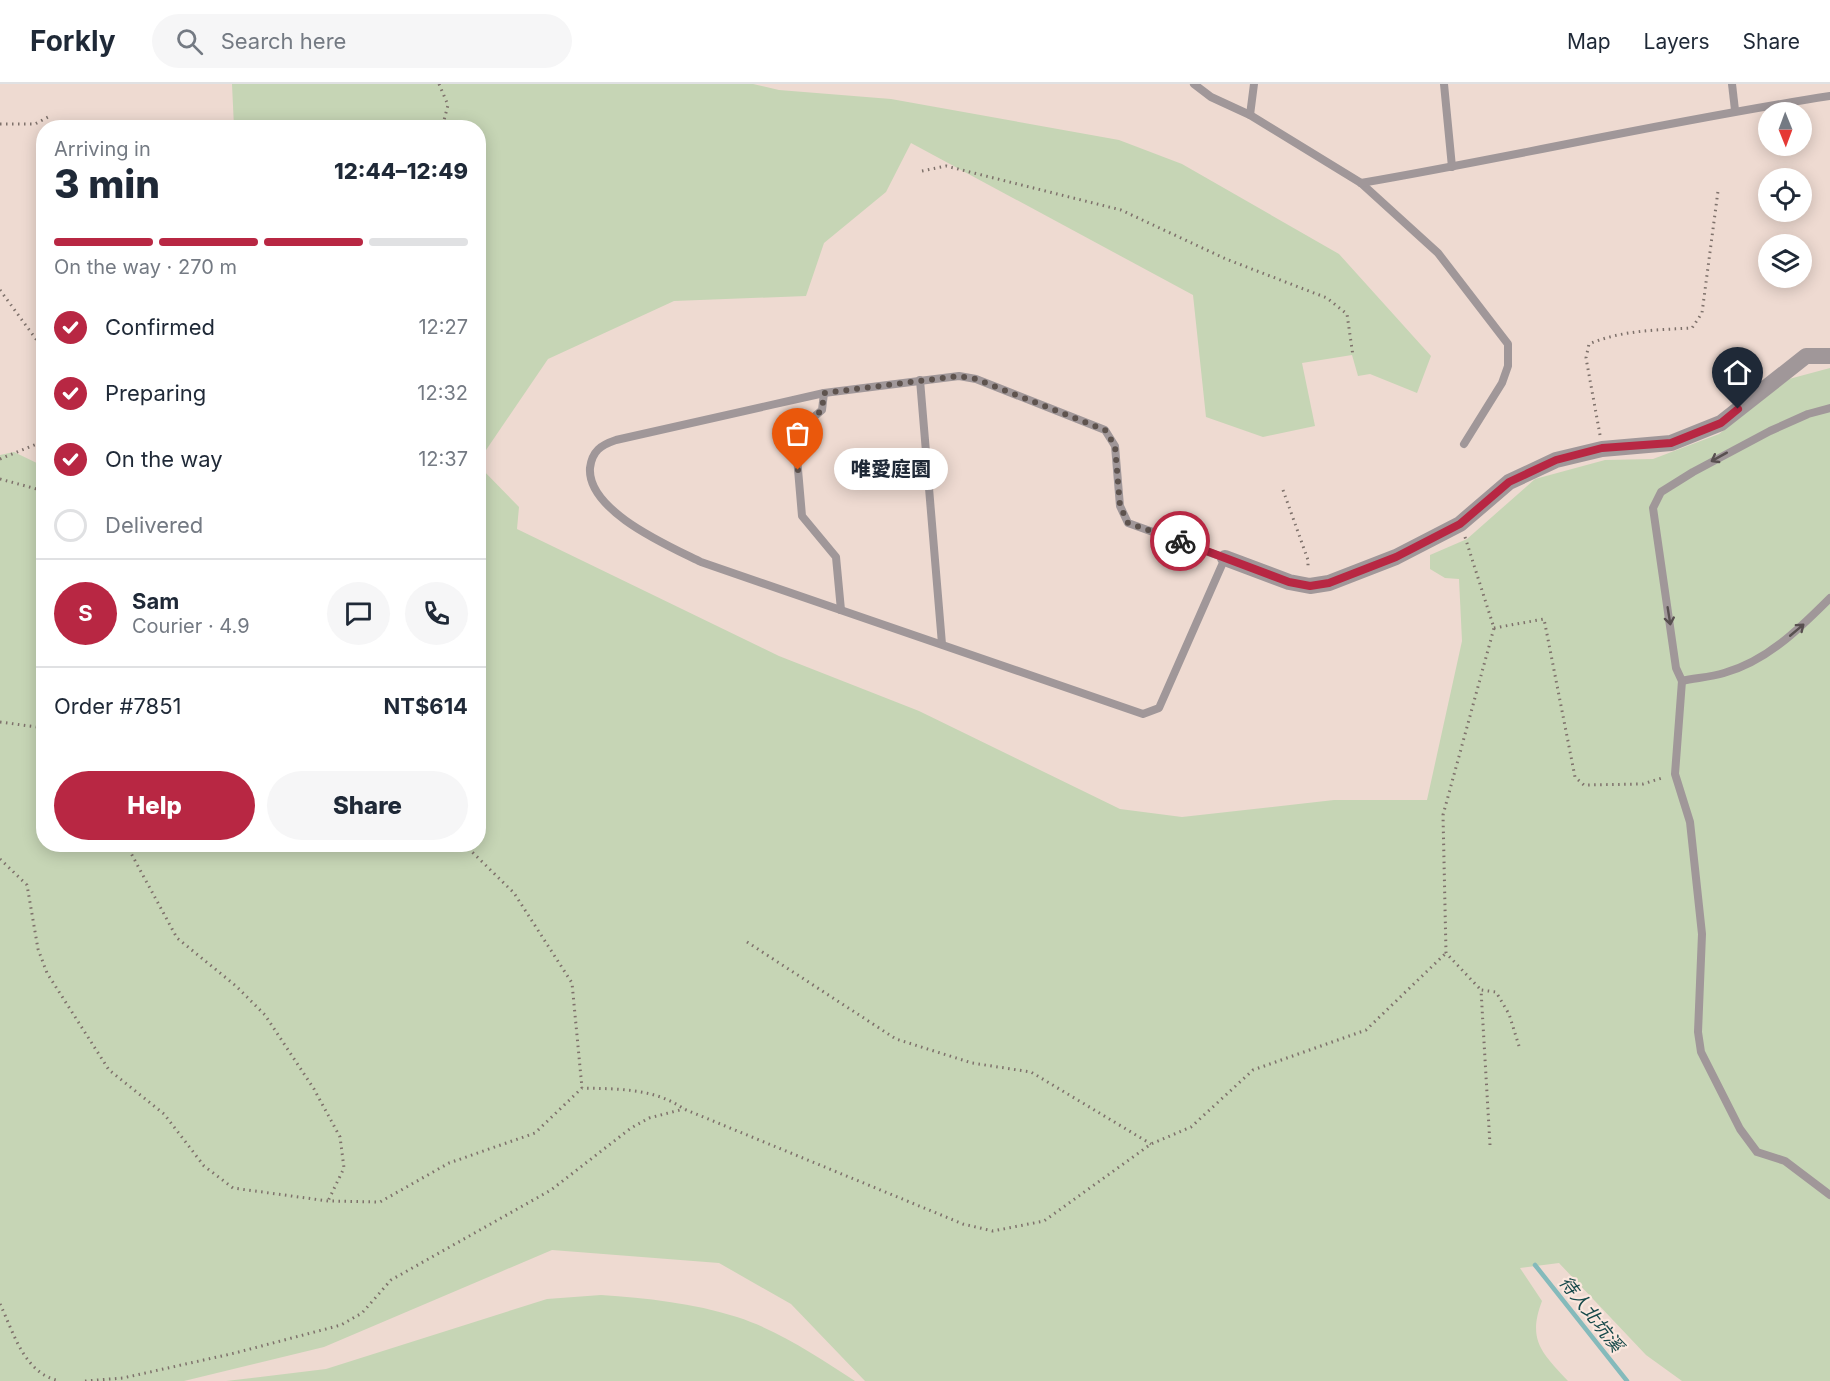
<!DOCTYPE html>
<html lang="en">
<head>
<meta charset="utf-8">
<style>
  :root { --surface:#fff; --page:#f6f6f7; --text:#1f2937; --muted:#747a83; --line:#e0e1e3; --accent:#b82743 }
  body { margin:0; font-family:Inter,"Noto Sans TC",sans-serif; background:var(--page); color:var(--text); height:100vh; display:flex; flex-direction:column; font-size:22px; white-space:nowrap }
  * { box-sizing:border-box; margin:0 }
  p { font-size:20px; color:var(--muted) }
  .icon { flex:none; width:33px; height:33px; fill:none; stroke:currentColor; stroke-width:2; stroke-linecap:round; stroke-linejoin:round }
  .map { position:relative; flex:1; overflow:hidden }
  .side { position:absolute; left:36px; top:36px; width:450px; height:732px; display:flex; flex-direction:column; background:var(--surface); border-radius:24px; box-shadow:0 3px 15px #0003 }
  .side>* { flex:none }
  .needle { width:39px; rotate:179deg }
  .controls { position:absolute; left:1758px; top:18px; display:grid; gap:12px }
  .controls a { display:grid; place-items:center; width:54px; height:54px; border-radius:50%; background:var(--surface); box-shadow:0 3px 15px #0003; font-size:30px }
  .pin { position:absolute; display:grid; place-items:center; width:51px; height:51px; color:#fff; margin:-62px -26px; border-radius:50% 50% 50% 0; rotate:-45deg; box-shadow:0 0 6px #0007 }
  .pin .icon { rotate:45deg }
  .courier { position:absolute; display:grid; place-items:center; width:60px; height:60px; margin:-30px; border:4px solid #b82743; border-radius:50%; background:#fff; color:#222; box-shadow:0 2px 8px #0007 }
  .bubble { position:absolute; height:42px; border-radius:21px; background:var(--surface); box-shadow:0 3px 15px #0003; font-size:20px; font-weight:800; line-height:42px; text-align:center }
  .summary em { font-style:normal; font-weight:800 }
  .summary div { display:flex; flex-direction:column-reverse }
  .summary { display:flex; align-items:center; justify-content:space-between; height:102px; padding:0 18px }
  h1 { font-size:39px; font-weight:800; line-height:45px }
  .bar { display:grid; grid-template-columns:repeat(4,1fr); gap:9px 6px; align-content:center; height:72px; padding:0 18px }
  .bar i { height:8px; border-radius:4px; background:var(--line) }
  .bar .current { background:var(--accent) }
  .bar p { grid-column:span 4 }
  .line { display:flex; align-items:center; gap:15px; padding:0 18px; border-top:2px solid var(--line) }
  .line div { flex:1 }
  .round { display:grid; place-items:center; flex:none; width:63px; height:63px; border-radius:32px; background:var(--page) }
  ol { padding:0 18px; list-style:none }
  li { display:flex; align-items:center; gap:18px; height:66px }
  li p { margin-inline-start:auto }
  li .icon { padding:6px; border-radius:50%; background:var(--accent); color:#fff; stroke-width:4 }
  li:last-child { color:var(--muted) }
  li i { width:33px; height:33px; border:3px solid var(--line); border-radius:50% }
  .action { display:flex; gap:12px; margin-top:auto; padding:12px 18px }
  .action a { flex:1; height:69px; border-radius:36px; background:var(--accent); color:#fff; font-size:24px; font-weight:800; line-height:69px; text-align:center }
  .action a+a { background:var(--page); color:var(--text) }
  header { display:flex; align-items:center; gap:36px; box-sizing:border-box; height:84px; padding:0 30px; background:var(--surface); border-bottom:2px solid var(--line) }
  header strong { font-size:28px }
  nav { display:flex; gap:33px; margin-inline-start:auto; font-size:21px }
  .search { width:420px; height:54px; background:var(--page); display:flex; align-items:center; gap:15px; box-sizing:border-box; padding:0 21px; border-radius:33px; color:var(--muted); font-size:22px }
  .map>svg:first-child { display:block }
</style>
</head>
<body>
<header>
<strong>Forkly</strong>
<div class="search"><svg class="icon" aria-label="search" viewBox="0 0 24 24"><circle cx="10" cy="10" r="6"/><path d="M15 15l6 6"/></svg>Search here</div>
<nav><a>Map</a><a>Layers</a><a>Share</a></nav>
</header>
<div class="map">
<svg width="1830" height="1297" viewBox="0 0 1830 1297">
  <rect width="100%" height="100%" fill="#eedad1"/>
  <g fill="#c6d5b5">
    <polygon points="232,0 753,0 779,6 891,15 1119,56 1182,80 1339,170 1431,272 1417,309 1370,290 1358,292 1352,271 1302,279 1315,342 1263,353 1206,333 1193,211 911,59 886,108 824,159 806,212 674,217 548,275 484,369 478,366 478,44 234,43"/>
    <path d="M1830,284v1013h-148l-36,-26 -87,-92 -39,5 22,33c-15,39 0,52 26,80h-703l-74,-77 -72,-41 -167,-13 -228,97 -140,34h-184v-926l14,-3 29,14 1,378h434l1,-378 40,41 -2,22 262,127 140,55 201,98 62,8 152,-17h93l35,-159 -3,-62 -14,-1 -15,-9v-14l37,-16 68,-60 70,-19 48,-1 66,-25 70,-55z"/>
    <path d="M601,1211c45,3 92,8 136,22 43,14 81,40 118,64h-629l100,-12 221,-70z"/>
  </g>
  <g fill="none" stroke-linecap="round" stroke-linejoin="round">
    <polyline stroke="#84babb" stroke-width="4.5" points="1535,1181 1627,1297"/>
    <g stroke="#7e716b" stroke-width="3" stroke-dasharray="1.5 4.5" stroke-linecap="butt">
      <polyline points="439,0 448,21 442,44"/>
      <polyline points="0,40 35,40 50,32"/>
      <polyline points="922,87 946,82 1121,126 1226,175 1327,214 1347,230 1353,272"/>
      <polyline points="0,206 44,266"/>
      <path d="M1600,351l-14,-77 3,-14c33,-14 68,-14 103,-16l10,-15 16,-122"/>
      <polyline points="0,375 44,357"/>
      <polyline points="0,395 44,407"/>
      <polyline points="1283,406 1308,476 1308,485"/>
      <polyline points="1465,453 1494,544 1443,731 1446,869 1481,906"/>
      <polyline points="1494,544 1544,535 1575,693 1584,701 1643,700 1665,693"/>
      <polyline points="0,638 44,644"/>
      <polyline points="126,760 177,854 236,902 265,931 314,1005 340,1053 344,1084 328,1117"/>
      <polyline points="464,760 514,809 572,899 582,1004"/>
      <path d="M0,775l27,26 11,64 9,24 62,97 55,44 40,52 29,22 95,13 52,1 69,-39 86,-30 47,-45c36,1 72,0 102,21l279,115 30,7 51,-10 107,-77 40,-17 62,-57 113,-40 80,-77"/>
      <polyline points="747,858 896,955 972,979 1031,988 1151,1060"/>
      <polyline points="1490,1061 1481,906 1496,908 1509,930 1519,962"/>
      <path d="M0,1220c14,29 24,70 60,77"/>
      <polyline points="85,1297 123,1294 235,1269 341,1241 362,1229 391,1196 551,1106 631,1044 649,1034 684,1025"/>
    </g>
    <g stroke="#a09799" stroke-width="8">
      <polyline points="1194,0 1211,13 1250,31 1361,99 1438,169 1508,260 1508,282 1502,299 1464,360"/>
      <polyline points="1444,0 1452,83"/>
      <polyline points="1732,0 1735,26"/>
      <polyline points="1250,31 1254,0"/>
      <path d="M1361,99c157,-27 312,-63 469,-87"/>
      <path d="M959,292l17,3 129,51 10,16 5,60 8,17 97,35 -66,150 -16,6 -442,-152c-32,-16 -114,-51 -111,-94 2,-17 11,-23 26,-28l208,-47z"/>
      <polyline points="920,296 942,560"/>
      <polyline points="824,309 822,326 808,338 796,362 802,432 836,473 841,526"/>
      <path d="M1830,324l-22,6 -38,17 -77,41 -32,20 -8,16 23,160 6,13c14,-3 29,-4 42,-8 43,-12 75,-44 106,-75"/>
      <polyline points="1682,597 1675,690 1690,738 1702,850 1698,948 1701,968 1740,1045 1757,1068 1785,1077 1830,1111"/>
    </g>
    <polyline stroke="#a09799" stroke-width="16" points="1225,474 1289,498 1310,502 1329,499 1396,473 1460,440 1509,398 1556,376 1602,365 1671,359 1721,339 1806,272 1830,272"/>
  </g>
  <defs><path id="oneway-shaft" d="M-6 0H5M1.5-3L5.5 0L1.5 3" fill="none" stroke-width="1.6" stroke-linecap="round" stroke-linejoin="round" transform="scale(1.5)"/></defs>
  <g stroke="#585050">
    <use href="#oneway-shaft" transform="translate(1719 373) rotate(151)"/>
    <use href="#oneway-shaft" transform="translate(1669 532) rotate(81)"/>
    <use href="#oneway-shaft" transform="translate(1797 546) rotate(-40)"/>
  </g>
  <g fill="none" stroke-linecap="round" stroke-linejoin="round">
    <path stroke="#5e534e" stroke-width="6" stroke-dasharray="0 10.8" d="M798,386c-2,-30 1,-41 24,-60l2,-17 135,-17 17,3 129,51 10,16 5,60 8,17 52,18"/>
    <polyline stroke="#b82743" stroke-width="8" points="1180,457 1289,498 1310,502 1329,499 1396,473 1460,440 1509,398 1556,376 1602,364 1671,359 1721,339 1738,325"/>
  </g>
  <g text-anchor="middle" stroke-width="4.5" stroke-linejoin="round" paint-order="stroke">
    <g font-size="18" font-style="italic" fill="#17494a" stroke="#fbe7de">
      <text transform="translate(1591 1230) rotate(52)" y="6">待人北坑溪</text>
    </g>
  </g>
</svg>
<div class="controls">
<a><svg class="needle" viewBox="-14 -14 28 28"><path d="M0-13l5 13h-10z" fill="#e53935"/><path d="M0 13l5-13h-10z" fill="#747a83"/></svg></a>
<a><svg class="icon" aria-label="locate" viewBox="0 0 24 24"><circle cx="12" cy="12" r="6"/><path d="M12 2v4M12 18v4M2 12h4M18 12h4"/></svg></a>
<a><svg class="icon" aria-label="layers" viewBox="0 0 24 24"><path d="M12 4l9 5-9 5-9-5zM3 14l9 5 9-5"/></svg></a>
</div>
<div class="pin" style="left:798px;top:386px;background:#ea580c"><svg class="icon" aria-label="bag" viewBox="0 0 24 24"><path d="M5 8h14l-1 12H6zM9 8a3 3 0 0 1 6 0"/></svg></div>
<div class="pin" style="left:1738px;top:325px;background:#1f2937"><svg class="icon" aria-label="home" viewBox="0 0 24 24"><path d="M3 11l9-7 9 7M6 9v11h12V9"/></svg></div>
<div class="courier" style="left:1180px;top:457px"><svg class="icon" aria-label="bike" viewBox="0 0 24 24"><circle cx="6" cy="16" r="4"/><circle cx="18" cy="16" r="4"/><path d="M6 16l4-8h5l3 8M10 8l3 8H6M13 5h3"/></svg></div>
<div class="bubble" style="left:834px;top:364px;width:114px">唯愛庭園</div>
<section class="side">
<div class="summary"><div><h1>3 min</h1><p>Arriving in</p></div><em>12:44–12:49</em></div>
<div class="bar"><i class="current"></i><i class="current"></i><i class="current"></i><i></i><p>On the way · 270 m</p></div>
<ol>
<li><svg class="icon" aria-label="check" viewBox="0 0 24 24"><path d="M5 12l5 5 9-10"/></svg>Confirmed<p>12:27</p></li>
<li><svg class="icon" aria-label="check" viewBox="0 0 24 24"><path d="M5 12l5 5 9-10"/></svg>Preparing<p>12:32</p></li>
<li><svg class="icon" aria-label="check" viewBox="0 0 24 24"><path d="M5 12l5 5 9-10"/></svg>On the way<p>12:37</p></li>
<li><i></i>Delivered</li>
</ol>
<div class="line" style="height:108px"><b class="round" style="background:var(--accent);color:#fff">S</b><div><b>Sam</b><p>Courier · 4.9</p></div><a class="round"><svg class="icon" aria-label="chat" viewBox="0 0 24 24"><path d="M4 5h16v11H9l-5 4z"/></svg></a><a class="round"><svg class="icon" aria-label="phone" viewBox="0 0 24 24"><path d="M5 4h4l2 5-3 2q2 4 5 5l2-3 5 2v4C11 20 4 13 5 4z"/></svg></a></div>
<div class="line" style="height:78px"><div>Order #7851</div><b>NT$614</b></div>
<div class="action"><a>Help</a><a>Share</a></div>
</section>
</div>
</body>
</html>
